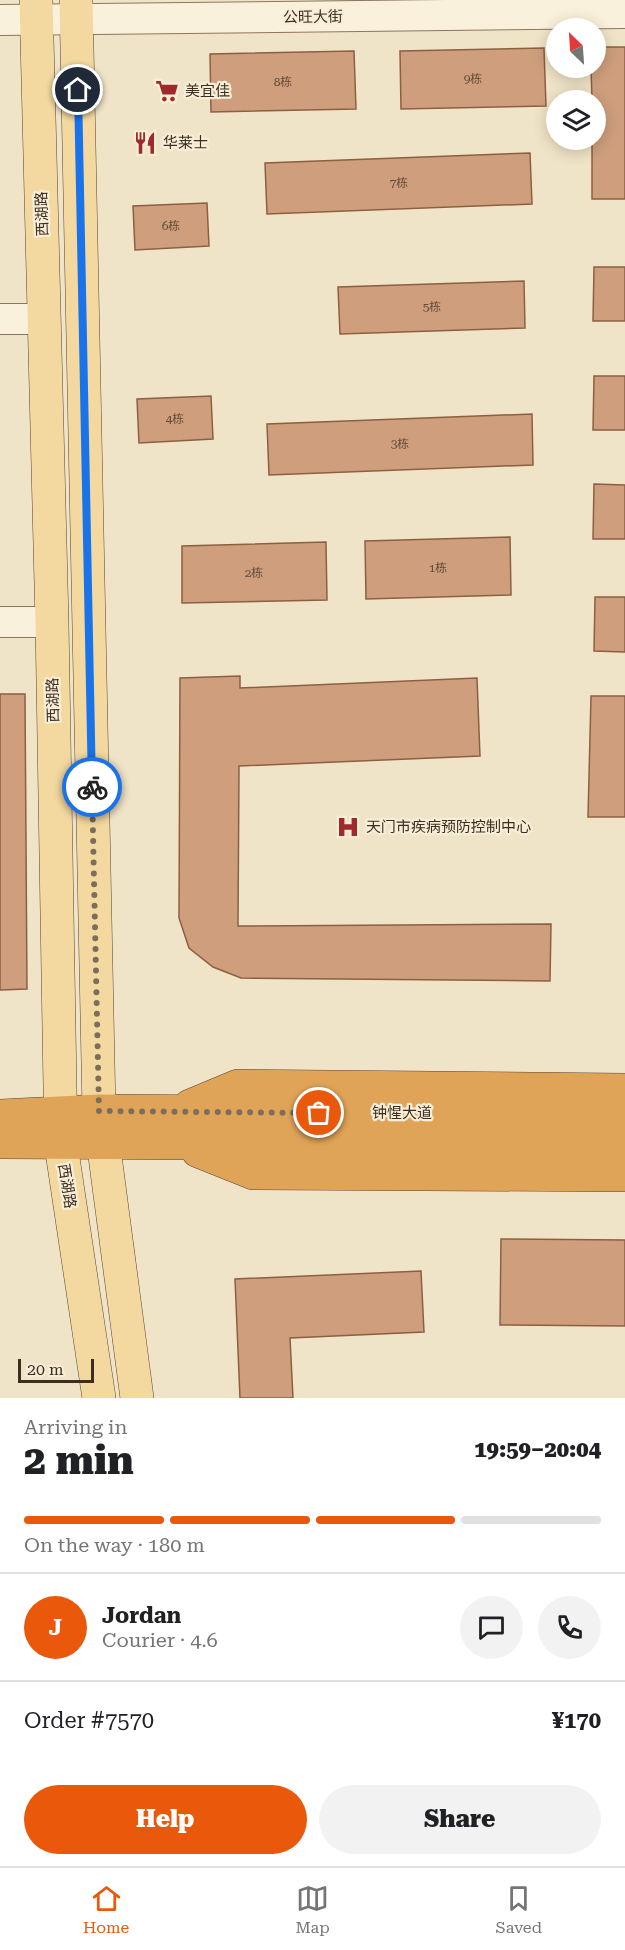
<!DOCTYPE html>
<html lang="en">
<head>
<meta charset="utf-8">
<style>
  :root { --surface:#fff; --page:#f2f2f2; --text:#202124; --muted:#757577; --line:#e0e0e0; --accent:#ea580c }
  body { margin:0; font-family:"Roboto Serif","Noto Sans SC",serif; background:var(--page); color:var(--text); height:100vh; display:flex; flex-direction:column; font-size:22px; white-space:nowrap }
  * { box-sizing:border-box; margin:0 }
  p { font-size:20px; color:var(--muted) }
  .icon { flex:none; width:33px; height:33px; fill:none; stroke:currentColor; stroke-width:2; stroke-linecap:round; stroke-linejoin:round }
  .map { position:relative; height:1398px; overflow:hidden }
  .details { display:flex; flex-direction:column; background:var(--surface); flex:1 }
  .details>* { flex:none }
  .needle { width:39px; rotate:335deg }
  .buttons { position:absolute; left:546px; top:18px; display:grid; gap:12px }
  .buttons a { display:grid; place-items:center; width:60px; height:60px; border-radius:50%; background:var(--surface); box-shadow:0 3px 15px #0003; font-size:30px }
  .scale { position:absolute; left:18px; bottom:15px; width:76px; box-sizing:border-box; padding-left:6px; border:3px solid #3d2e20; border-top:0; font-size:16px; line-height:21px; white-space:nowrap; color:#3d2e20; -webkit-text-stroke:4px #f7eed8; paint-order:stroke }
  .pin { position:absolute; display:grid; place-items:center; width:51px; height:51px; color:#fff; margin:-26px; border:3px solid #fff; border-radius:50%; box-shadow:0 2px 6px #0007 }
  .courier { position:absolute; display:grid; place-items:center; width:60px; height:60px; margin:-30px; border:4px solid #1a73e8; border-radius:50%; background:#fff; color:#222; box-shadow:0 2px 8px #0007 }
  .headline em { font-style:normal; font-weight:800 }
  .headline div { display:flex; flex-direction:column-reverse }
  .headline { display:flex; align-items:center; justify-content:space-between; height:102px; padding:0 24px }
  h1 { font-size:39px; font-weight:800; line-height:45px }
  .bar { display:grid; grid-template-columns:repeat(4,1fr); gap:9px 6px; align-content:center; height:72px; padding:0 24px }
  .bar i { height:8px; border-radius:4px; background:var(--line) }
  .bar .on { background:var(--accent) }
  .bar p { grid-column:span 4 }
  .line { display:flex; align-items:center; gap:15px; padding:0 24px; border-top:2px solid var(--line) }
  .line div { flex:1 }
  .round { display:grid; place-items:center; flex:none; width:63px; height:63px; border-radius:32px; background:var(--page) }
  .primary-button { display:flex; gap:12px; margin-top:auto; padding:12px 24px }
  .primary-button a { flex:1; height:69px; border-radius:36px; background:var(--accent); color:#fff; font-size:24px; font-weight:800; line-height:69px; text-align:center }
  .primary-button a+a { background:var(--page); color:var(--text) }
  .dock { display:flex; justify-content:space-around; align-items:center; height:84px; border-top:2px solid var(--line); background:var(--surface); font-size:16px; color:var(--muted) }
  .dock a { display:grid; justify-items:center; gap:3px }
  .dock .on { color:var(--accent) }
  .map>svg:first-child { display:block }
</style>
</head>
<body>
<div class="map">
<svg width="625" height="1398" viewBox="0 0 625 1398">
  <rect width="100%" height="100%" fill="#f0e4c8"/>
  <g fill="#cf9f7d" stroke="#8d5f41" stroke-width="1.5">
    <polygon points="596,47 625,47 625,199 592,199 592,142 596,142 596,100 592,100 591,68 596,68"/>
    <polygon points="544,48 546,106 401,109 400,51"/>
    <polygon points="354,51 356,109 211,112 210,54"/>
    <polygon points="530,153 532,204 267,214 265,163"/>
    <polygon points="207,203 209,246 135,250 133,206"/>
    <polygon points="594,267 625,267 625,321 593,321"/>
    <polygon points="524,281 525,328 340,334 338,287"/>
    <polygon points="594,376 625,376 625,430 593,430"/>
    <polygon points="211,396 213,439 139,443 137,399"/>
    <polygon points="532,414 533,465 269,475 267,424"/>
    <polygon points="594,484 625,485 625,539 593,539"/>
    <polygon points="510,537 511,595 366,599 365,541"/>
    <polygon points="326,542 327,600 182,603 182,546"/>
    <polygon points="595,597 625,597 625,652 594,651"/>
    <polygon points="240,676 240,688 477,678 480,756 239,766 238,926 551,924 550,981 241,978 213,967 189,948 179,918 180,678"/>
    <polygon points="0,694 25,694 27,989 0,990"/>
    <polygon points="591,696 625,696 625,817 588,817"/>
    <polygon points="501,1239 625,1240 625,1326 500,1325"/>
    <polygon points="421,1271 424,1332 290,1338 293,1398 240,1398 235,1279"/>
  </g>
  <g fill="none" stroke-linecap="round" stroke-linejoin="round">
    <g stroke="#8d765c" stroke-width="32">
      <g id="minor">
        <polyline points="0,20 625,13"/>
        <polyline points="0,319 45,319"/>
        <polyline points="0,622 52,622"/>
      </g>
    </g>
    <g stroke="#5b4430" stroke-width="34">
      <g id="major">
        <polyline points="36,0 52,622 61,1145 99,1398"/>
        <polyline points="76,0 99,1111 137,1398"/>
      </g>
    </g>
    <g stroke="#5b4430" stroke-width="34">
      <g id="highway">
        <polyline points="190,1106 238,1086 625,1090"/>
        <polyline points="0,1116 99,1111 625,1114"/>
        <polyline points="0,1142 625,1145"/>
        <polyline points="198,1151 253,1173 625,1175"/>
      </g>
    </g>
    <use href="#minor" stroke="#faf1dc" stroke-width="30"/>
    <use href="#major" stroke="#f3d9a0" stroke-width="33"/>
    <use href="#highway" stroke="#e0a458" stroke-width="33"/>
  </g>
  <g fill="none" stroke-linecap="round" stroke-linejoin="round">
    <polyline stroke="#7c6e5b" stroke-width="6" stroke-dasharray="0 10.8" points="92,787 99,1111 319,1113"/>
    <polyline stroke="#1a73e8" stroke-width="8" points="78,90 92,787"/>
  </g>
  <defs>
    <g id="supermarket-bare" transform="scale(1.8)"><path d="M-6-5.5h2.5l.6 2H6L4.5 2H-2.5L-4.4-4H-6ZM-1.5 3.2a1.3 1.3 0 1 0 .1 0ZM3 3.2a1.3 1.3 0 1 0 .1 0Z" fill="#9e2a2b" stroke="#f7eed8" stroke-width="2.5" paint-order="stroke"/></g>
    <g id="restaurant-bare" transform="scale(1.8)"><path d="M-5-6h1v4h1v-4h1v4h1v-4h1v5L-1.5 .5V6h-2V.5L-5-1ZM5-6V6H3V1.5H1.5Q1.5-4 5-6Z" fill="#9e2a2b" stroke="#f7eed8" stroke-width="2.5" paint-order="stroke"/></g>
    <g id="hospital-bare" transform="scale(1.8)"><path d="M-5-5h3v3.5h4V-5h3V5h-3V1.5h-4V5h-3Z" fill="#9e2a2b" stroke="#f7eed8" stroke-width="2.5" paint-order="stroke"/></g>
  </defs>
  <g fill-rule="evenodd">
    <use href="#supermarket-bare" x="167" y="91"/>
    <use href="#restaurant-bare" x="145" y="143"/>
    <use href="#hospital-bare" x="348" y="827"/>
  </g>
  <g text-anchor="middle" stroke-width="4.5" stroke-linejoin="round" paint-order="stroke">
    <g font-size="12" fill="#624a37">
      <text x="473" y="83">9栋</text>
      <text x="283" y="86">8栋</text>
      <text x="399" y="187">7栋</text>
      <text x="171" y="230">6栋</text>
      <text x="432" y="311">5栋</text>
      <text x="175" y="423">4栋</text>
      <text x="400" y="448">3栋</text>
      <text x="438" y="572">1栋</text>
      <text x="254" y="577">2栋</text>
    </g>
    <g font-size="15" fill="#3d2e20" stroke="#f7eed8">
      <text transform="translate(313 17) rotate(-1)" y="5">公旺大街</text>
      <text transform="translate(42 214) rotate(-92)" y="5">西湖路</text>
      <text transform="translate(53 700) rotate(-91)" y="5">西湖路</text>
      <text x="402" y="1118">钟惺大道</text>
      <text transform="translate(67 1186) rotate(81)" y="5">西湖路</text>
    </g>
    <g font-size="15" fill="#3d2e20" stroke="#f7eed8" text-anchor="start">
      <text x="185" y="96">美宜佳</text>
      <text x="163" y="148">华莱士</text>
      <text x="366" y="832">天门市疾病预防控制中心</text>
    </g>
  </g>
</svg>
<div class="buttons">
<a><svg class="needle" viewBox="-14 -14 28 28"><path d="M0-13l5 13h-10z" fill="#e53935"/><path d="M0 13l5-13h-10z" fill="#757577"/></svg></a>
<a><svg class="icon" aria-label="layers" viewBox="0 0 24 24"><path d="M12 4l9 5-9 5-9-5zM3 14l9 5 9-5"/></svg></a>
</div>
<div class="scale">20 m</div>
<div class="pin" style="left:319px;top:1113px;background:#ea580c"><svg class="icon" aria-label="bag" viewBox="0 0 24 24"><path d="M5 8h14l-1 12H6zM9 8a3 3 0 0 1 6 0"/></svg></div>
<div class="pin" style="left:78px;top:90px;background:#1f2937"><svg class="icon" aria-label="home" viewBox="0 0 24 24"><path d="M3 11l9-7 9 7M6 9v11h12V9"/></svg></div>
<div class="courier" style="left:92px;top:787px"><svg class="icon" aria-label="bike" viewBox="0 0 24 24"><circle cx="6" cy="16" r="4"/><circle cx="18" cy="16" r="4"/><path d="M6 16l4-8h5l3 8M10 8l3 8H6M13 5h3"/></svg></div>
</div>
<section class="details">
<div class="headline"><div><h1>2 min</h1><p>Arriving in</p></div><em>19:59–20:04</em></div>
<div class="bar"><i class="on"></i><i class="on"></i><i class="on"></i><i></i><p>On the way · 180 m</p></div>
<div class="line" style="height:108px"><b class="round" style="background:var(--accent);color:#fff">J</b><div><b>Jordan</b><p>Courier · 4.6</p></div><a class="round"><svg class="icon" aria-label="chat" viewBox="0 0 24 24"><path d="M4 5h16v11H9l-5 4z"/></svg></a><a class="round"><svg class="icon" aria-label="phone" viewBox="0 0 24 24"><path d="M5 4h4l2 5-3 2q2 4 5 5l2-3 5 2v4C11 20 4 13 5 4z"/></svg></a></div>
<div class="line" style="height:78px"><div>Order #7570</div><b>¥170</b></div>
<div class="primary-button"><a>Help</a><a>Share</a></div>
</section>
<nav class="dock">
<a class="on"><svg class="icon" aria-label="home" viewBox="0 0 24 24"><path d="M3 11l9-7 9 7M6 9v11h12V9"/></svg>Home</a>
<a><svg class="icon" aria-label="map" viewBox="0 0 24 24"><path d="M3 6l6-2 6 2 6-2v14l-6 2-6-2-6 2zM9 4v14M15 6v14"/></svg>Map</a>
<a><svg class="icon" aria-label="saved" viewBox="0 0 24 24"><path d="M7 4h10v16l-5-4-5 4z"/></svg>Saved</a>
</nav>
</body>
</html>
